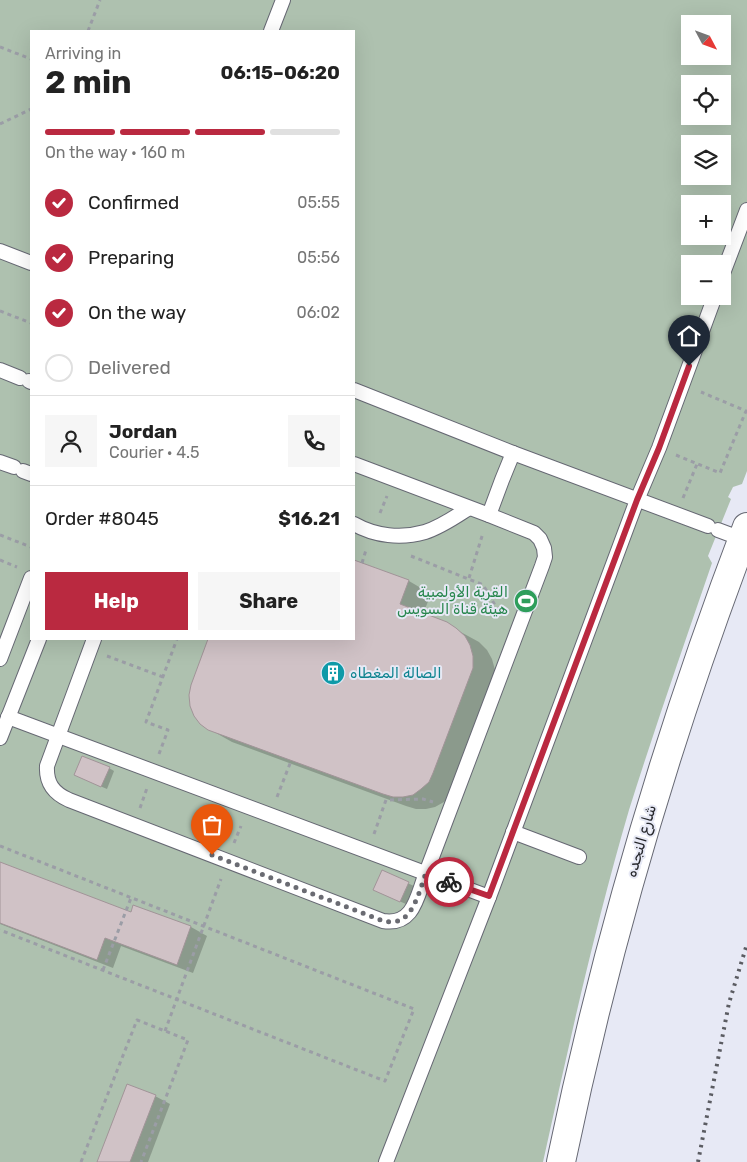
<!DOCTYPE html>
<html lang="en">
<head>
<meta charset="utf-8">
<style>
  :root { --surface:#fff; --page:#f6f6f6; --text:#222; --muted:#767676; --line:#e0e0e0; --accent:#ba2940 }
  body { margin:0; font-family:Rubik,"Noto Naskh Arabic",sans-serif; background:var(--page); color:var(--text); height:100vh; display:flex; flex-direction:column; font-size:19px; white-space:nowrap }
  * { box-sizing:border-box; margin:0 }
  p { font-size:16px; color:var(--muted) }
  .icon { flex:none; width:28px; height:28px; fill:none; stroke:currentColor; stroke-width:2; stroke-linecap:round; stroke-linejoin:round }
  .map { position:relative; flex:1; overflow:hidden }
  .panel { position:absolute; left:30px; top:30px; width:325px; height:610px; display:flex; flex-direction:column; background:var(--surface); border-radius:0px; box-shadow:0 5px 20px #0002 }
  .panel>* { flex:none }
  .needle { width:32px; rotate:131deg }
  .fabs { position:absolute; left:681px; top:15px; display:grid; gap:10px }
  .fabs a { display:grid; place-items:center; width:50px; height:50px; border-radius:0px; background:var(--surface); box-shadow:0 5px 20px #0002; font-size:25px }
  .pin { position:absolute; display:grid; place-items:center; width:42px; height:42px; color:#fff; margin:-51px -21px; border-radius:50% 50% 50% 0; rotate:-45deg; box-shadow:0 0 5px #0007 }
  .pin .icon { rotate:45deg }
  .courier { position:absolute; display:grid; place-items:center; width:50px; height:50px; margin:-25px; border:4px solid #ba2940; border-radius:50%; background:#fff; color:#222; box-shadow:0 1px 6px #0007 }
  .overview em { font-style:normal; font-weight:700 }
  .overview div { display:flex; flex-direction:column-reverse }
  .overview { display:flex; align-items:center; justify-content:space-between; height:85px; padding:0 15px }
  h1 { font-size:32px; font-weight:700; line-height:38px }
  .bar { display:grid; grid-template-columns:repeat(4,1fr); gap:8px 5px; align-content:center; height:60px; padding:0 15px }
  .bar i { height:6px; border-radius:4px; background:var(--line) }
  .bar .active { background:var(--accent) }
  .bar p { grid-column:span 4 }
  .line { display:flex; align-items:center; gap:12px; padding:0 15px; border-top:1px solid var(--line) }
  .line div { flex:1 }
  .round { display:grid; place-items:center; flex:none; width:52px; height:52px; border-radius:0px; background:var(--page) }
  ol { padding:0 15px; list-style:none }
  li { display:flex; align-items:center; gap:15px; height:55px }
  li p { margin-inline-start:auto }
  li .icon { padding:5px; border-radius:50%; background:var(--accent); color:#fff; stroke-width:4 }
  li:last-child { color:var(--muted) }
  li i { width:28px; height:28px; border:2px solid var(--line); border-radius:50% }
  .action { display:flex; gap:10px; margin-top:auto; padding:10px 15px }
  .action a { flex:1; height:58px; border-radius:0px; background:var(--accent); color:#fff; font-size:20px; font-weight:700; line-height:58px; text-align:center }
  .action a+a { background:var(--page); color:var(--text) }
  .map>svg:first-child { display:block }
</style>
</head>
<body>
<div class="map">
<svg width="747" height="1162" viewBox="0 0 747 1162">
  <rect width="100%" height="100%" fill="#e7e9f5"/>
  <path fill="#aec1af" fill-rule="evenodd" d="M0,0h747v471l-5,13 -9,3 -5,10 3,2 -23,57 4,7c-28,82 -57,164 -83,247 -34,116 -60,234 -86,352h-543zM690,24h32v32h-32zM31,31h323v608h-323zM690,84h32v32h-32zM690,144h32v32h-32zM690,204h32v32h-32zM690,264h32v32h-32z"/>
  <g fill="#0003">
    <polygon points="354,561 409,581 431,594 423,614 446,624 479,642 487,650 492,659 495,670 494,681 451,795 444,802 435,807 426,809 416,809 406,806 232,742 209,729 192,685 209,639 354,639"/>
    <polygon points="109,768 114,771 107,789 81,778"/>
    <polygon points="0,863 131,914 134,907 191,927 207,936 193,973 121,946 113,968 0,924"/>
    <polygon points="382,872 414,886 406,904 380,893"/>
    <polygon points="155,1096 170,1104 148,1162 98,1162"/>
  </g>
  <g fill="#d0c2c6" stroke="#a19498">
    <polygon points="354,560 409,580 400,604 447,622 456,628 465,636 470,645 473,656 473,668 433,773 429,782 421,789 413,795 403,797 393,797 383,794 208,730 200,724 194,716 190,706 189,695 191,685 208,639 354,639"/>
    <polygon points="82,756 110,767 101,787 74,775"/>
    <polygon points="0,862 131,912 133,905 191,926 177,965 105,938 97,960 0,923"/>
    <polygon points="382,870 409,882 400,902 373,890"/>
    <polygon points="127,1084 156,1095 130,1162 97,1162"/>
  </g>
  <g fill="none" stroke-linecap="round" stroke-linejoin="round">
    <g stroke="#666873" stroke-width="16">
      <g id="service">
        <polyline points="271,31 283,0"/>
        <polyline points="0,251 31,263"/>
        <polyline points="722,276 747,210"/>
        <polyline points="0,370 20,378"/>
        <polyline points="29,381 31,382"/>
        <polyline points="354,390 513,453 708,526"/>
        <polyline points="0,462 14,467"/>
        <polyline points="23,471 31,474"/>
        <polyline points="489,515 502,480 513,453"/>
        <path d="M354,524c21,12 47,15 71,8 16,-5 30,-15 44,-24"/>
        <polyline points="718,530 742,539"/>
        <path d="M94,639l-47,127c-1,17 6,27 22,34l314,121c31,5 34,-25 43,-48l116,-307 3,-9 -1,-9 -4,-9 -6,-6 -45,-18 -135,-51"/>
        <polyline points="0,659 31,578"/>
        <polyline points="8,717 489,897"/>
        <polyline points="0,738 39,639"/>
        <polyline points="513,832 579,857"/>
        <polyline points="386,1162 489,897 637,500 659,448 715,296"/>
      </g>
    </g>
    <g stroke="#666873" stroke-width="30">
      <path id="tertiary" d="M561,1162c45,-217 107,-428 186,-635"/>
    </g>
    <g stroke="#9b9da6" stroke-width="3" stroke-dasharray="4 4" stroke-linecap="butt">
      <polyline points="88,31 100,0"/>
      <polyline points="0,47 31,59"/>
      <polyline points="0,124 31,109"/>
      <polyline points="0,311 31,323"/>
      <polyline points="676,455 720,473 746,411 701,392"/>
      <polyline points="683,498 697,464"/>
      <polyline points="380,513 387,496"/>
      <polyline points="0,535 31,547"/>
      <path d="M411,556l70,28c9,8 12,23 22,30"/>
      <polyline points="0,560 17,567"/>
      <polyline points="362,563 366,550"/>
      <polyline points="469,578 483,533"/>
      <polyline points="107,656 163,677"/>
      <polyline points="159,754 168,730 146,722 177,639"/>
      <polyline points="277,797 291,761"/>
      <polyline points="140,808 147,788"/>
      <polyline points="374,834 386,800 423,799 433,802"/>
      <polyline points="234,843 241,826"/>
      <polyline points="0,846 414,1009 385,1081 0,930"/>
      <polyline points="103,970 131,898"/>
      <polyline points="165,1031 221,879"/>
      <polyline points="81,1162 137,1020 188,1040 141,1162"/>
    </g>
    <use href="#service" stroke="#fff" stroke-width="14"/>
    <use href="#tertiary" stroke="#fff" stroke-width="28"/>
    <polyline stroke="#5b5c62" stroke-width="4" stroke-dasharray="2.5 5" stroke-linecap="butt" points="698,1162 729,1003 747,944"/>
  </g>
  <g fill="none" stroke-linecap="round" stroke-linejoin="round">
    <path stroke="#6a6b72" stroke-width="5" stroke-dasharray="0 9" d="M212,855l171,66c6,1 13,2 19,-2 13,-7 19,-33 24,-46l23,9"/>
    <polyline stroke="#ba2940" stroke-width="6" points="449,882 489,896 637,500 659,448 689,366"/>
  </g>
  <defs>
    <g id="stadium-disc" transform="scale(1.25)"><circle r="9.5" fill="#2e9e5b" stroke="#e7e9f5"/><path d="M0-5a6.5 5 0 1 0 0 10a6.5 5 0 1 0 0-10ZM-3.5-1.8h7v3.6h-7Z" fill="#fff"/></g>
    <g id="building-disc" transform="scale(1.25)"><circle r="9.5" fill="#0f9aa8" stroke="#e7e9f5"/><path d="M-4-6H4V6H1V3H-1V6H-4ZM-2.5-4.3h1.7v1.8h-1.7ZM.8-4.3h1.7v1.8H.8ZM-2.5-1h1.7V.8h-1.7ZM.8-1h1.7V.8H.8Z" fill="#fff"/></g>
  </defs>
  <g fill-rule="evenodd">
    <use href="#stadium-disc" x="526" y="601"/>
    <use href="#building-disc" x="333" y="673"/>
  </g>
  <g text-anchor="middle" stroke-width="4" stroke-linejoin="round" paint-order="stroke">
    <g font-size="15" fill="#27864d" stroke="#e7e9f5" text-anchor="end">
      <text x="508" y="597">القرية الأولمبية<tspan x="508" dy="17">هيئة قناة السويس</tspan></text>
    </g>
    <g font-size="15" fill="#0d838f" stroke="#e7e9f5" text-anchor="start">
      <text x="350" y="678">الصالة المغطاه</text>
    </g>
    <g font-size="15" fill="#26272b" stroke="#e7e9f5">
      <text transform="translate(641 841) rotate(-74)" y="5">شارع النجده</text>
    </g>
  </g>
</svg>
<div class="fabs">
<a><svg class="needle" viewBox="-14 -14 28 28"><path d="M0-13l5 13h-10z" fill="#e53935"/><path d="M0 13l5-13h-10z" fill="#767676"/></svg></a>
<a><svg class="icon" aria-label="locate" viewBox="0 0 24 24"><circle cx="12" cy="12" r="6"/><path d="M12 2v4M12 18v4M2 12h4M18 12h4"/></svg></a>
<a><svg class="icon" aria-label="layers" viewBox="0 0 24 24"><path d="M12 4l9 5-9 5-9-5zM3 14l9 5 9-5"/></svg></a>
<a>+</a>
<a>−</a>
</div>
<div class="pin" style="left:212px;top:855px;background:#ea580c"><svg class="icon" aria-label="bag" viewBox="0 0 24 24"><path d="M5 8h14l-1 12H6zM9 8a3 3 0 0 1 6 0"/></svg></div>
<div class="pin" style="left:689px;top:366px;background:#1f2937"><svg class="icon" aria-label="home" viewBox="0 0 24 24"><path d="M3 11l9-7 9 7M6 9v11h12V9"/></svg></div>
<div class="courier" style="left:449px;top:882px"><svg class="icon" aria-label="bike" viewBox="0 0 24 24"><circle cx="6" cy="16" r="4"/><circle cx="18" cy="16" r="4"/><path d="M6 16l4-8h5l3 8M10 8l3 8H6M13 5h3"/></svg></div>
<section class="panel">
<div class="overview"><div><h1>2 min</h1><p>Arriving in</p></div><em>06:15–06:20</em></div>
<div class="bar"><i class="active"></i><i class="active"></i><i class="active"></i><i></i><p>On the way · 160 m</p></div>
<ol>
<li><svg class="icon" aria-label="check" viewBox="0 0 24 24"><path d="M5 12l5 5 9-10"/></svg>Confirmed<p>05:55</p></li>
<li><svg class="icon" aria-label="check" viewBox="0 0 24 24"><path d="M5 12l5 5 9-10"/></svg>Preparing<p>05:56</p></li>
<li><svg class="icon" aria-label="check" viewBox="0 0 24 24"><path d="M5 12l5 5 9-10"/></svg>On the way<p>06:02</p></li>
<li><i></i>Delivered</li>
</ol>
<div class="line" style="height:90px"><a class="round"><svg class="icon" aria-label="person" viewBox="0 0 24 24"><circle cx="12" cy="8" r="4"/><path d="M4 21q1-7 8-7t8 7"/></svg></a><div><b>Jordan</b><p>Courier · 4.5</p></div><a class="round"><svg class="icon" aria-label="phone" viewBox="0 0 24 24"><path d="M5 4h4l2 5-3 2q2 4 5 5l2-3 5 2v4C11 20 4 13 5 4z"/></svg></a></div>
<div class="line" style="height:65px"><div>Order #8045</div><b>$16.21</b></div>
<div class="action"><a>Help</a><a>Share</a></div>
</section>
</div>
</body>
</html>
